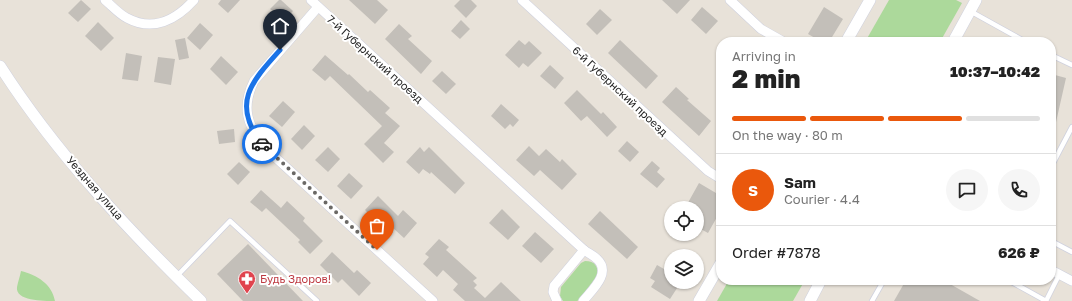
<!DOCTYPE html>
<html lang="en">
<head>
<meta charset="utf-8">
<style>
  :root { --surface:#fff; --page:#f6f6f6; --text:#222; --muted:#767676; --line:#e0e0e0; --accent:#ea580c }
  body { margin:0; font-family:"Golos Text",sans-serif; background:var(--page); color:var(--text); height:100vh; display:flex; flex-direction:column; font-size:15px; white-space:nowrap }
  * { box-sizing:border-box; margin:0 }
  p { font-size:13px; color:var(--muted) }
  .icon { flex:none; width:22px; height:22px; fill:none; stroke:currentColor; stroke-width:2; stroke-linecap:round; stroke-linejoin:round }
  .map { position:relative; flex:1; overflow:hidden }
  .details { position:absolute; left:716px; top:37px; width:340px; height:248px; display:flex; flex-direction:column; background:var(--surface); border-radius:16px; box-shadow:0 1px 3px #0004 }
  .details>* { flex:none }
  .tools { position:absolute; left:664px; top:201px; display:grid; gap:8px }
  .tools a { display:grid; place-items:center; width:40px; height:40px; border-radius:50%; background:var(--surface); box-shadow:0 1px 3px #0004; font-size:20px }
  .pin { position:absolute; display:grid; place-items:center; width:34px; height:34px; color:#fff; margin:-41px -17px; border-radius:50% 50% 50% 0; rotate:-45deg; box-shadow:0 0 4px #0007 }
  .pin .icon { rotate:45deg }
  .courier { position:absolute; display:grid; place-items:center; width:40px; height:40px; margin:-20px; border:3px solid #1a73e8; border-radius:50%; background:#fff; color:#222; box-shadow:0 1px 5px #0007 }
  .headline em { font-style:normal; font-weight:800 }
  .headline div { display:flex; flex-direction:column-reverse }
  .headline { display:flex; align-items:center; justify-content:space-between; height:68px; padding:0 16px }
  h1 { font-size:26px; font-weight:800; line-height:30px }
  .bar { display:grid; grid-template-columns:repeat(4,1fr); gap:6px 4px; align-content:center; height:48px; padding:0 16px }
  .bar i { height:5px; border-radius:3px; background:var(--line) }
  .bar .active { background:var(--accent) }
  .bar p { grid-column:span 4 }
  .line { display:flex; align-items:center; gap:10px; padding:0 16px; border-top:1px solid var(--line) }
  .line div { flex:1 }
  .round { display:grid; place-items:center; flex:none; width:42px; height:42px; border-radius:21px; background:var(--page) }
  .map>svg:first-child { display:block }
</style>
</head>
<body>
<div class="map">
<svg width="1072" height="301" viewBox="0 0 1072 301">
  <rect width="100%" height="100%" fill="#e8e2d9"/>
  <g fill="#acd99b">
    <polygon points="889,0 956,0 962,3 940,42 865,42"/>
    <path d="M585,261c10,0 14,6 12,15l-18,24 -2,1h-14l-3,-5 1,-9 20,-24z"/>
    <path d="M21,271c16,4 31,13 34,30 -12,0 -40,0 -38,-14 1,-5 3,-11 4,-16z"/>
    <polygon points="729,280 805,280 793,301 717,301"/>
  </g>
  <g fill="#c3bfb9">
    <polygon points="81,0 91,9 78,22 68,13"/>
    <polygon points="221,0 240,0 228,13 218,4"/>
    <polygon points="279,0 281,0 293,11 284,21 270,9"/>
    <polygon points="349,0 377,0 388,10 375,24"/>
    <polygon points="460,0 471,0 477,6 466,18 454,6"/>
    <polygon points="662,0 690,0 677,14"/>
    <polygon points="702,7 718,21 706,34 691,20"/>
    <polygon points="824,7 843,19 829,42 822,42 808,34"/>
    <polygon points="600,9 612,20 597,35 586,24"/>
    <polygon points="461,20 470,29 460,39 451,31"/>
    <polygon points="98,22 114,38 101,51 85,36"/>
    <polygon points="200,23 213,35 200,50 187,38"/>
    <polygon points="399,24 412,36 408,39 432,61 421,74 385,39"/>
    <polygon points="185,38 189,58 179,60 175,40"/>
    <polygon points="519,40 525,45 529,41 542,53 528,67 523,63 519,68 505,55"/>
    <polygon points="620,40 658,76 646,89 608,53"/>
    <polygon points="126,53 142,56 138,81 122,79"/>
    <polygon points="325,55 348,75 349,74 368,92 370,90 390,108 385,113 400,126 384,143 394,152 383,163 364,144 382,126 330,76 325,81 312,70"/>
    <polygon points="221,56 238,72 226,85 210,69"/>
    <polygon points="158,57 175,59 171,85 154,82"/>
    <polygon points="550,65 564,78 555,89 540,76"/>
    <polygon points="442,71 456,84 446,94 432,81"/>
    <polygon points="1055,75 1066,78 1054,131 1051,130 1051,78 1054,79"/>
    <polygon points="676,87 689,99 687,100 711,121 699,136 662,102"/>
    <polygon points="577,90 601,114 603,112 617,127 607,137 587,116 581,121 564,103"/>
    <polygon points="283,101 295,112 282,127 269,116"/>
    <polygon points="501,104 519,120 513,127 510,124 505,129 491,116"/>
    <polygon points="304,125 315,136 302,150 291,139"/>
    <polygon points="234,129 235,142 219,144 217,131"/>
    <polygon points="627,141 639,152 630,162 618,151"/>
    <polygon points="529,146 539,156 546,149 560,162 562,159 577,174 562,190 540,170 534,176 516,160"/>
    <polygon points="328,147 340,159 328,172 315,160"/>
    <polygon points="420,147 424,152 429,147 465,183 455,194 431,172 430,174 423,169 419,174 406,162"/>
    <polygon points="652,161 660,168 657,172 665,179 657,188 640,174"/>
    <polygon points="239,162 250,172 238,185 227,174"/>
    <polygon points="349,173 363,186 351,199 337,186"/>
    <polygon points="699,183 721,196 721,210 708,233 697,227 697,208 685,208"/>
    <polygon points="261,190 281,208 287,201 305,218 303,221 323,241 310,254 298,242 300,240 266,208 262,212 250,202"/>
    <polygon points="378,196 398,216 403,210 417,223 404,238 382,218 378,223 365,210"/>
    <polygon points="502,209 520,227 508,240 489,223"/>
    <polygon points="600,211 638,247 627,259 588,224"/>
    <polygon points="535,232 554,249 541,263 522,246"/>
    <polygon points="439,239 449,247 446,250 477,278 473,281 477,285 474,288 485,298 501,282 521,301 465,301 453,290 458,284 443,270 437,277 423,264 429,257 425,254"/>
    <polygon points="248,244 303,301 243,301 217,274"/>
    <polygon points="332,252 354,273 357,270 371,283 359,296 342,279 338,283 320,265"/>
    <polygon points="657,265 671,273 671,282 681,282 670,299 651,287 655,281 650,278"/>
    <polygon points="906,280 943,280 980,301 894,301"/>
  </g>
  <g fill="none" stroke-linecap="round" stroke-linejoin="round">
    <g stroke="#cfd1de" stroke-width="6">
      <g id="service">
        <polyline points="970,11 1026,42"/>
        <polyline points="1051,55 1072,65"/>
        <polyline points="1051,167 1072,127"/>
        <polyline points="1051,241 1072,252"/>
        <polyline points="176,277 230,221 317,301"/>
        <polyline points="1008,280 1046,301"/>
        <polyline points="872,301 884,280"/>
        <polyline points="1046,301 1059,275"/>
      </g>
    </g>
    <g stroke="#cfd1de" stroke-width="10">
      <g id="minor">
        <path d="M105,0c7,6 14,14 22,18 26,14 49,2 67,-18"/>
        <path d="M311,0l273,250c4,3 9,5 13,9 15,14 -5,31 -14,42"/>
        <polyline points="522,0 708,171 721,179"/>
        <polyline points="730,0 761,29 784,42"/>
        <path d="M318,7l-64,74c-13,27 -7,44 11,67l168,153"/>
        <polyline points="1051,270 1072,281"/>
        <polyline points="557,301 553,292 554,286 584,250"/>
      </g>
    </g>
    <g stroke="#cfd1de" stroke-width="12">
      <g id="tertiary">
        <polyline points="846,42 870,0"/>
        <polyline points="953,42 976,0"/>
        <path d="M0,66c55,86 127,163 201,235"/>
        <polyline points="699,301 721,263"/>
        <polyline points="810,301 821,280"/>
      </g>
    </g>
    <use href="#service" stroke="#fff" stroke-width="4.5"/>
    <use href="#minor" stroke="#fff" stroke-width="9"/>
    <use href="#tertiary" stroke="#fff" stroke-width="11"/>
  </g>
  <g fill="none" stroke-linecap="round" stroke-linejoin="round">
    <polyline stroke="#6a6865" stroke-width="4" stroke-dasharray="0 7.2" points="262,144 377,250"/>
    <path stroke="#1a73e8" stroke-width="5" d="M262,144c-31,-40 -11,-62 18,-94"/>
  </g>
  <defs>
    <g id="pharmacy-pin" transform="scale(0.9)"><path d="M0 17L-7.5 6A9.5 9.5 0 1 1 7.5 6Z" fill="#e0444e" stroke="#fff"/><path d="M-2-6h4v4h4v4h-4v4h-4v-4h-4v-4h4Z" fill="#fff"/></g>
  </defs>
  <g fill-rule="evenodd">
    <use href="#pharmacy-pin" x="247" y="279"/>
  </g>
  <g text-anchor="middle" stroke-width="4" stroke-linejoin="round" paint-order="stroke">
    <g font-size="11" fill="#262626" stroke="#fff">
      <text transform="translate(375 59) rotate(42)" y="4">7-й Губернский проезд</text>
      <text transform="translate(620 91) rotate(43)" y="4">6-й Губернский проезд</text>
      <text transform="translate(95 188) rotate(49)" y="4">Уездная улица</text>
    </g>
    <g font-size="11" fill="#be3a42" stroke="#fff" text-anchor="start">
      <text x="260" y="283">Будь Здоров!</text>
    </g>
  </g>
</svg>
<div class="tools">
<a><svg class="icon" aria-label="locate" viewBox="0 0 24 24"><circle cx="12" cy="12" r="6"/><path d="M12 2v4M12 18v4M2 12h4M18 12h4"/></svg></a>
<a><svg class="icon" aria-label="layers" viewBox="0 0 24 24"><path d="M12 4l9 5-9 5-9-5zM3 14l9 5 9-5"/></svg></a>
</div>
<div class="pin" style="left:377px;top:250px;background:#ea580c"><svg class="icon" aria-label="bag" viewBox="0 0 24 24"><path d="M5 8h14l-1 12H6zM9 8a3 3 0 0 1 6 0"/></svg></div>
<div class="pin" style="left:280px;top:50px;background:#1f2937"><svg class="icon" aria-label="home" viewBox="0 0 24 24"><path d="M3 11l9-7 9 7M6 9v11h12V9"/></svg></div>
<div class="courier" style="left:262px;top:144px"><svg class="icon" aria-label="car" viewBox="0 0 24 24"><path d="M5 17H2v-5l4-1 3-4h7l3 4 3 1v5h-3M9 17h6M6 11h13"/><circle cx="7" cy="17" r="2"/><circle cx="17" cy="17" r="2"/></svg></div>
<section class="details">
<div class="headline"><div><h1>2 min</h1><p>Arriving in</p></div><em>10:37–10:42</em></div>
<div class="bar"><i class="active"></i><i class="active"></i><i class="active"></i><i></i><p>On the way · 80 m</p></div>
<div class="line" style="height:72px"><b class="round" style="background:var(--accent);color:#fff">S</b><div><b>Sam</b><p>Courier · 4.4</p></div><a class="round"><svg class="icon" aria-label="chat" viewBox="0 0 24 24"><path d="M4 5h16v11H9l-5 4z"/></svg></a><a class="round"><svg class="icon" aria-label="phone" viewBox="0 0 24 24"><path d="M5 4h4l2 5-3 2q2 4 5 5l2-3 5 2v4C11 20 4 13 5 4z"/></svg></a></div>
<div class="line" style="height:52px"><div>Order #7878</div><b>626 ₽</b></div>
</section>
</div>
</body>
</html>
